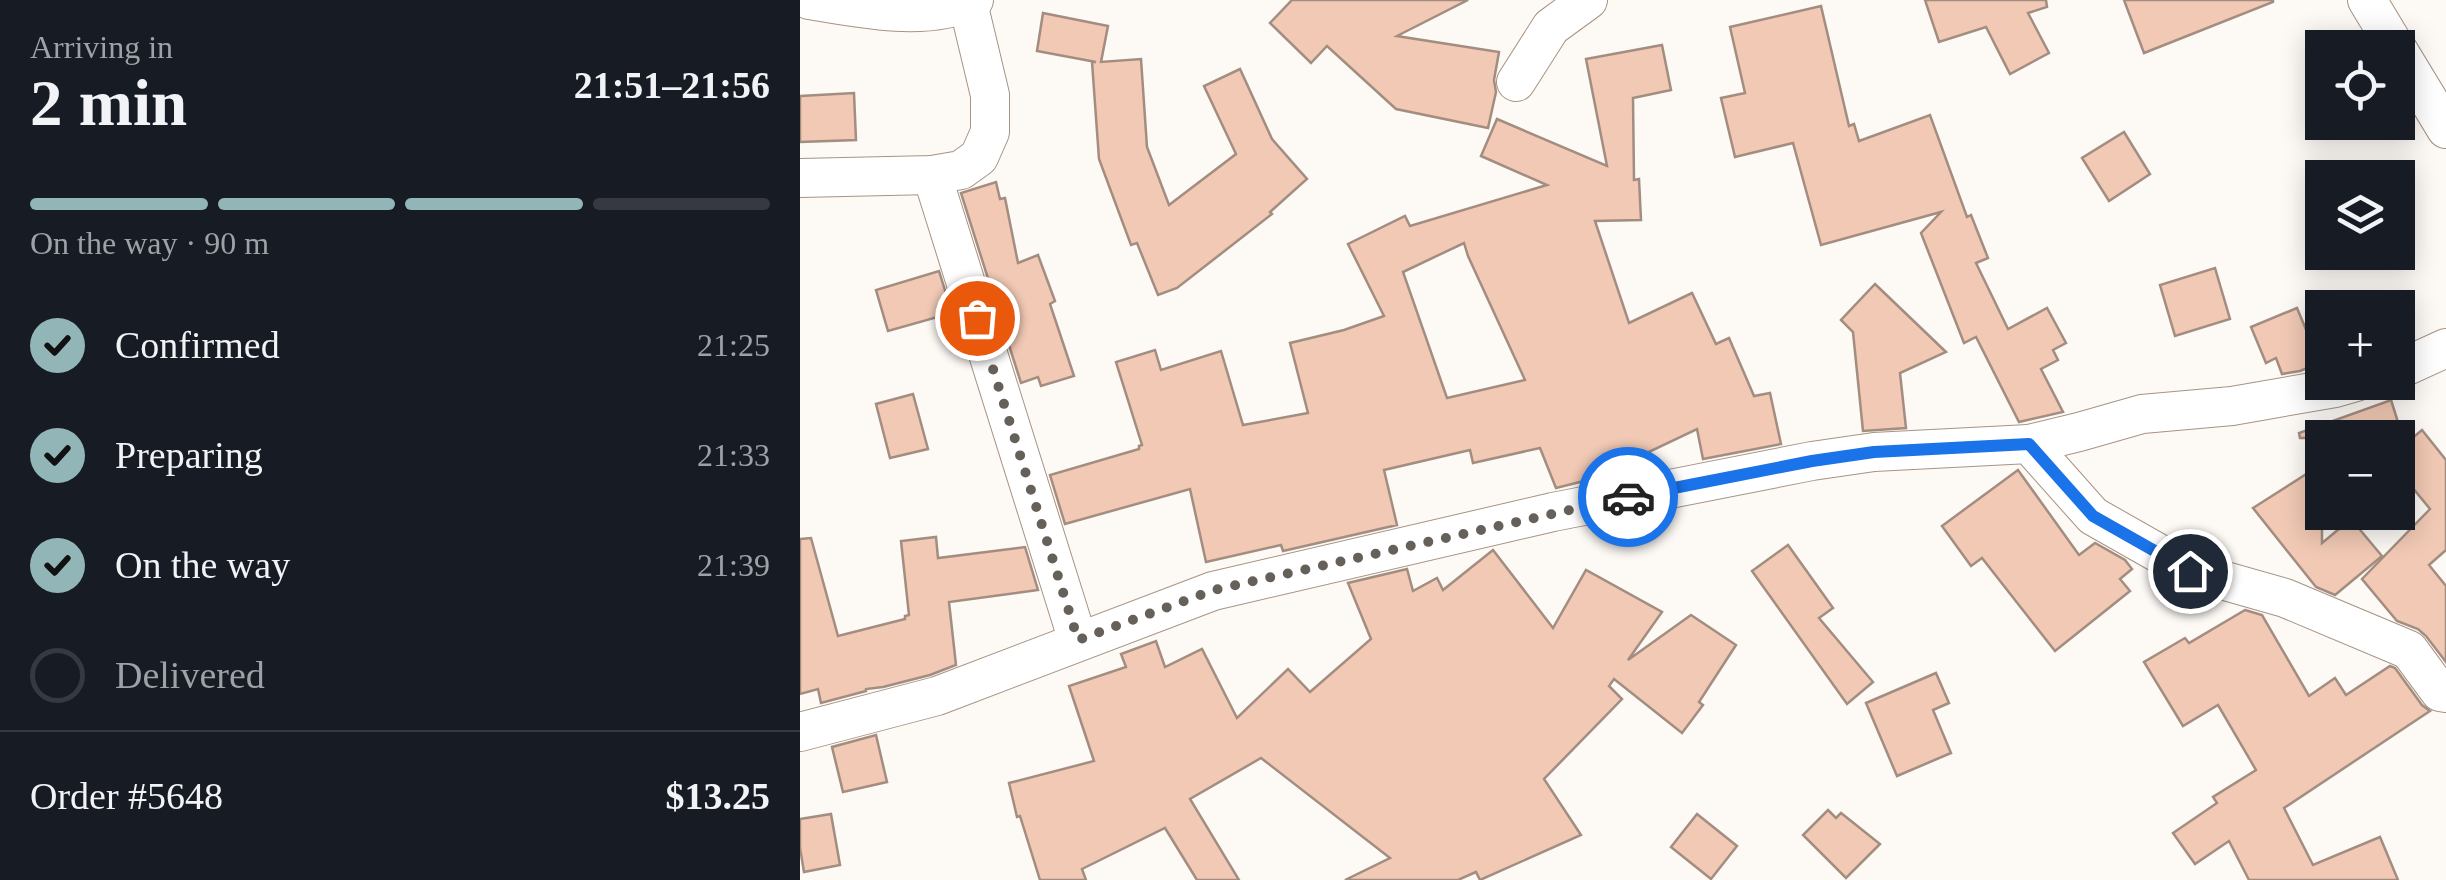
<!DOCTYPE html>
<html lang="en">
<head>
<meta charset="utf-8">
<style>
  :root { --surface:#171b24; --page:#20242c; --text:#f1f3f6; --muted:#9ea1a6; --line:#363941; --accent:#92b6b7 }
  body { margin:0; font-family:"Times New Roman",serif; background:var(--page); color:var(--text); height:100vh; display:flex; flex-direction:column; font-size:38px; white-space:nowrap }
  * { box-sizing:border-box; margin:0 }
  p { font-size:32px; color:var(--muted) }
  .icon { flex:none; width:55px; height:55px; fill:none; stroke:currentColor; stroke-width:2; stroke-linecap:round; stroke-linejoin:round }
  .map { position:relative; flex:1; overflow:hidden }
  .side { display:flex; flex-direction:column; background:var(--surface); width:800px }
  .side>* { flex:none }
  .controls { position:absolute; left:1505px; top:30px; display:grid; gap:20px }
  .controls a { display:grid; place-items:center; width:110px; height:110px; border-radius:0px; background:var(--surface); box-shadow:0 5px 25px #0003; font-size:50px }
  .pin { position:absolute; display:grid; place-items:center; width:85px; height:85px; color:#fff; margin:-42px; border:5px solid #fff; border-radius:50%; box-shadow:0 2px 10px #0007 }
  .courier { position:absolute; display:grid; place-items:center; width:100px; height:100px; margin:-50px; border:8px solid #1a73e8; border-radius:50%; background:#fff; color:#222; box-shadow:0 2px 12px #0007 }
  .overview em { font-style:normal; font-weight:600 }
  .overview div { display:flex; flex-direction:column-reverse }
  .overview { display:flex; align-items:center; justify-content:space-between; height:170px; padding:0 30px }
  h1 { font-size:65px; font-weight:600; line-height:75px }
  .bar { display:grid; grid-template-columns:repeat(4,1fr); gap:15px 10px; align-content:center; height:120px; padding:0 30px }
  .bar i { height:12px; border-radius:8px; background:var(--line) }
  .bar .active { background:var(--accent) }
  .bar p { grid-column:span 4 }
  .line { display:flex; align-items:center; gap:25px; padding:0 30px; border-top:2px solid var(--line) }
  .line div { flex:1 }
  ol { padding:0 30px; list-style:none }
  li { display:flex; align-items:center; gap:30px; height:110px }
  li p { margin-inline-start:auto }
  li .icon { padding:10px; border-radius:50%; background:var(--accent); color:#111; stroke-width:4 }
  li:last-child { color:var(--muted) }
  li i { width:55px; height:55px; border:5px solid var(--line); border-radius:50% }
  main { display:flex; flex:1; min-height:0 }
  .map>svg:first-child { display:block }
</style>
</head>
<body>
<main>
<section class="side">
<div class="overview"><div><h1>2 min</h1><p>Arriving in</p></div><em>21:51–21:56</em></div>
<div class="bar"><i class="active"></i><i class="active"></i><i class="active"></i><i></i><p>On the way · 90 m</p></div>
<ol>
<li><svg class="icon" aria-label="check" viewBox="0 0 24 24"><path d="M5 12l5 5 9-10"/></svg>Confirmed<p>21:25</p></li>
<li><svg class="icon" aria-label="check" viewBox="0 0 24 24"><path d="M5 12l5 5 9-10"/></svg>Preparing<p>21:33</p></li>
<li><svg class="icon" aria-label="check" viewBox="0 0 24 24"><path d="M5 12l5 5 9-10"/></svg>On the way<p>21:39</p></li>
<li><i></i>Delivered</li>
</ol>
<div class="line" style="height:130px"><div>Order #5648</div><b>$13.25</b></div>
</section>
<div class="map">
<svg width="1646" height="880" viewBox="0 0 1646 880">
  <rect width="100%" height="100%" fill="#fdf9f5"/>
  <g fill="#f1c9b4" stroke="#a38d81" stroke-width="2.5" fill-rule="evenodd">
    <polygon points="492,0 668,0 597,36 699,52 694,80 696,92 688,128 596,109 527,46 511,63 470,23"/>
    <polygon points="1125,0 1246,0 1247,7 1228,13 1249,53 1210,74 1186,27 1139,42"/>
    <polygon points="1324,0 1473,0 1473,2 1344,53"/>
    <polygon points="1021,6 1049,126 1054,124 1059,141 1130,115 1167,217 1171,215 1188,258 1176,263 1208,329 1247,308 1266,343 1253,350 1258,360 1241,369 1263,412 1219,422 1176,337 1164,343 1121,233 1141,212 1021,245 993,143 935,157 921,98 945,93 930,27"/>
    <polygon points="243,13 308,26 301,62 341,59 347,147 369,205 436,154 404,86 440,69 472,139 507,179 470,212 472,214 377,288 358,295 337,243 331,245 299,159 292,62 296,62 237,51"/>
    <path d="M862,45l9,45 -38,8 1,82 5,-1 2,41 -46,1 34,102 63,-30 24,51 13,-6 25,58 16,-3 11,51 -78,15 -6,-30 -105,50 -36,9 -16,-40 -67,15 -3,-13 -86,20 13,55 -114,26 -2,-6 -75,17 -16,-73 -125,35 -15,-49 89,-26v-3l3,-1 -26,-83 39,-12 6,20 60,-19 22,74 65,-12 -18,-70 54,-13 40,-14 -36,-72 57,-28 5,10 137,-41 -66,-29 16,-37 110,47 -21,-107zM664,243l4,13 57,124 -78,18 -44,-126z"/>
    <polygon points="54,93 56,140 0,142 0,96"/>
    <polygon points="1324,132 1350,174 1309,201 1282,158"/>
    <polygon points="196,182 200,199 205,198 218,263 238,255 255,301 250,304 274,376 241,386 238,377 221,383 161,193"/>
    <polygon points="1415,268 1430,319 1375,336 1360,285"/>
    <polygon points="139,271 152,313 88,331 76,290"/>
    <polygon points="1075,284 1146,352 1100,373 1106,428 1063,431 1053,332 1041,320"/>
    <polygon points="1497,308 1520,363 1500,371 1482,374 1476,358 1466,363 1451,327"/>
    <polygon points="113,394 128,449 90,458 76,404"/>
    <polygon points="1591,400 1603,438 1500,438 1499,433"/>
    <polygon points="1622,430 1646,460 1646,550 1629,565 1646,586 1646,662 1626,636 1618,629 1597,621 1562,579 1630,509 1598,470 1598,450"/>
    <polygon points="1522,464 1522,543 1551,519 1582,556 1535,595 1516,587 1453,508"/>
    <polygon points="1218,470 1279,555 1295,543 1325,560 1332,569 1320,579 1330,591 1255,651 1182,558 1171,566 1142,526"/>
    <polygon points="136,537 138,558 225,547 238,590 149,602 156,665 130,675 83,687 66,689 66,691 21,703 18,689 0,694 0,539 11,538 38,636 105,619 105,616 109,615 101,541"/>
    <polygon points="988,545 1033,608 1019,618 1073,682 1047,704 952,571"/>
    <polygon points="693,550 753,628 786,570 862,612 828,660 891,615 936,645 899,702 903,705 882,733 814,679 809,686 822,699 744,779 781,835 680,880 676,872 658,880 545,880 590,858 461,758 390,799 439,880 397,880 365,828 282,869 286,880 240,880 220,816 217,817 209,783 294,761 269,686 326,667 321,654 356,641 365,667 402,649 437,718 488,669 510,692 571,639 548,583 607,569 613,591 637,578 643,590"/>
    <polygon points="1445,610 1462,615 1509,696 1535,678 1546,695 1590,666 1595,668 1622,705 1630,711 1484,808 1513,865 1580,837 1598,880 1449,880 1429,841 1395,864 1373,833 1417,803 1413,797 1456,770 1418,705 1383,726 1344,662 1385,638 1389,643"/>
    <polygon points="1136,673 1149,703 1133,710 1151,753 1097,776 1066,703"/>
    <polygon points="76,735 87,782 43,792 32,747"/>
    <polygon points="1028,810 1036,818 1041,813 1080,844 1046,878 1003,835"/>
    <polygon points="31,814 40,865 4,872 0,848 0,819"/>
    <polygon points="897,814 937,846 911,879 871,847"/>
  </g>
  <g fill="none" stroke-linecap="round" stroke-linejoin="round">
    <g stroke="#a79384" stroke-width="40">
      <g id="street">
        <path d="M9,0c51,8 116,23 165,0"/>
        <polyline points="1567,0 1596,48"/>
        <polyline points="1598,50 1646,129"/>
        <polyline points="716,82 751,27 788,0"/>
        <polyline points="132,175 278,641"/>
        <polyline points="0,178 132,175 161,170 179,157 190,132 190,95 168,3"/>
        <polyline points="1598,370 1646,348"/>
        <polyline points="1229,444 1293,516 1390,571 1485,598 1609,650 1640,692 1646,693"/>
        <polyline points="0,732 137,696 413,591 753,512 1012,461 1074,452 1229,444 1279,432 1342,414 1432,406 1535,388 1556,382"/>
      </g>
    </g>
    <use href="#street" stroke="#fff" stroke-width="38"/>
  </g>
  <g fill="none" stroke-linecap="round" stroke-linejoin="round">
    <polyline stroke="#66605b" stroke-width="10" stroke-dasharray="0 18" points="177,318 278,640 414,590 828,497"/>
    <polyline stroke="#1a73e8" stroke-width="12" points="828,497 1012,461 1074,452 1229,444 1293,516 1390,571"/>
  </g>
</svg>
<div class="controls">
<a><svg class="icon" aria-label="locate" viewBox="0 0 24 24"><circle cx="12" cy="12" r="6"/><path d="M12 2v4M12 18v4M2 12h4M18 12h4"/></svg></a>
<a><svg class="icon" aria-label="layers" viewBox="0 0 24 24"><path d="M12 4l9 5-9 5-9-5zM3 14l9 5 9-5"/></svg></a>
<a>+</a>
<a>−</a>
</div>
<div class="pin" style="left:177px;top:318px;background:#ea580c"><svg class="icon" aria-label="bag" viewBox="0 0 24 24"><path d="M5 8h14l-1 12H6zM9 8a3 3 0 0 1 6 0"/></svg></div>
<div class="pin" style="left:1390px;top:571px;background:#1f2937"><svg class="icon" aria-label="home" viewBox="0 0 24 24"><path d="M3 11l9-7 9 7M6 9v11h12V9"/></svg></div>
<div class="courier" style="left:828px;top:497px"><svg class="icon" aria-label="car" viewBox="0 0 24 24"><path d="M5 17H2v-5l4-1 3-4h7l3 4 3 1v5h-3M9 17h6M6 11h13"/><circle cx="7" cy="17" r="2"/><circle cx="17" cy="17" r="2"/></svg></div>
</div>
</main>
</body>
</html>
